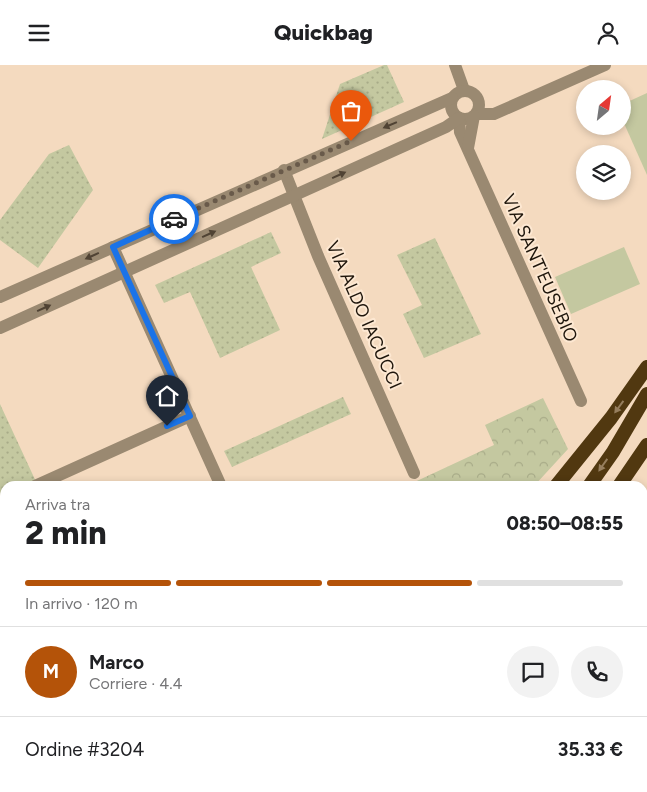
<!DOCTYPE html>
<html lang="it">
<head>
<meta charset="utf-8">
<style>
  :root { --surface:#fff; --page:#f2f2f2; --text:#202124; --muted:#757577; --line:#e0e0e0; --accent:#b45309 }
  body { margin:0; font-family:Figtree,sans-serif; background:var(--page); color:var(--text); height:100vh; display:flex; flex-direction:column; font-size:19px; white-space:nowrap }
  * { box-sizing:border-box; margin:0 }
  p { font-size:16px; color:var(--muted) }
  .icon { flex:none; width:28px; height:28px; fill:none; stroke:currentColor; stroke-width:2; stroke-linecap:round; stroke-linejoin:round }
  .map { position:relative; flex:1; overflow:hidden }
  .drawer { position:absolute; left:0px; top:416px; width:648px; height:311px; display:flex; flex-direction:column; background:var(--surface); border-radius:15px 15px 0 0; box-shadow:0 2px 8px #0003 }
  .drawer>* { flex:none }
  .needle { width:32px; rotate:29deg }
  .controls { position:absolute; left:576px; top:15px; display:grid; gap:10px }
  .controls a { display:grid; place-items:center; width:55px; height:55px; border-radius:50%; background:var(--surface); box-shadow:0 2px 8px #0003; font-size:25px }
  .pin { position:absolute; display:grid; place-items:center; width:42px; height:42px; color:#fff; margin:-51px -21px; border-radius:50% 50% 50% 0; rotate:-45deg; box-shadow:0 0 5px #0007 }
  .pin .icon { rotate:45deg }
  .courier { position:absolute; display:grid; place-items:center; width:50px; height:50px; margin:-25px; border:4px solid #1a73e8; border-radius:50%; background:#fff; color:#222; box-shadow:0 1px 6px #0007 }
  .head em { font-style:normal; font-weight:800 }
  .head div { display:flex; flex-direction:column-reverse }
  .head { display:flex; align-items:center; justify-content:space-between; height:85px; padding:0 25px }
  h1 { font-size:32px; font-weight:800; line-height:38px }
  .bar { display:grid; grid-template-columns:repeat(4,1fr); gap:8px 5px; align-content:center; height:60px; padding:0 25px }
  .bar i { height:6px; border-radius:4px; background:var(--line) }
  .bar .selected { background:var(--accent) }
  .bar p { grid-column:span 4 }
  .line { display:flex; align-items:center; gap:12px; padding:0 25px; border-top:1px solid var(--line) }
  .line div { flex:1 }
  .round { display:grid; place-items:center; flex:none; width:52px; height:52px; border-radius:26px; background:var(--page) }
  header { display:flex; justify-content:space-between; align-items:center; height:65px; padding:0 25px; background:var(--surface); font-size:22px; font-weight:800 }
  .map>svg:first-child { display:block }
</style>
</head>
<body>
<header><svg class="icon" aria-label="menu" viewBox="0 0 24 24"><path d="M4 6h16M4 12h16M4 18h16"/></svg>Quickbag<svg class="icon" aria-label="person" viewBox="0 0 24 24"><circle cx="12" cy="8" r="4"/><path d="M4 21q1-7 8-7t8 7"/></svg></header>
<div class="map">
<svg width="647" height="727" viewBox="0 0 647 727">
  <defs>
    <pattern id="park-crowns" width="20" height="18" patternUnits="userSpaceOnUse" patternTransform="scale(1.25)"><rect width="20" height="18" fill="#c4c8a0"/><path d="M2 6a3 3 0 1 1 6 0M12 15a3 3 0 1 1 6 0" fill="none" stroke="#a8ab88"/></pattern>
    <pattern id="garden-dots" width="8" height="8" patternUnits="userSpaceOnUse" patternTransform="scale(1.25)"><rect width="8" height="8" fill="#c4c8a0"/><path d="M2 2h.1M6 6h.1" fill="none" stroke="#a8ab88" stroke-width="1.8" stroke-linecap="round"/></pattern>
    <pattern id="water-rules" width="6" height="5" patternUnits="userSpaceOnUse" patternTransform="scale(1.25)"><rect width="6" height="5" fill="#719ccf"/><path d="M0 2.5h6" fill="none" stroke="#5c7ea6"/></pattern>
  </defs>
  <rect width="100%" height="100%" fill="#f4dabf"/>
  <g fill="url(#park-crowns)">
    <polygon points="543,333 568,384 534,421 406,421 494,380 485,360"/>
    <polygon points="5,666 5,722 44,723 39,727 0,727 0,668"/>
  </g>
  <g fill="url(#garden-dots)">
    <polygon points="384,0 387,0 404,37 322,74 340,19"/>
    <polygon points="69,80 93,125 38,203 0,175 0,155 49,89"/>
    <polygon points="271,167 281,188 251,202 280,265 220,293 190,227 164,238 155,220"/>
    <polygon points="435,173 481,269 424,293 403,249 422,240 397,190"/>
    <polygon points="343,332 351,349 232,402 224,386"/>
    <polygon points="0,339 38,421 5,421 5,439 0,428"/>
  </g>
  <g fill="#c4c8a0">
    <polygon points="647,28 647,110 623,56 623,39"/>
    <polygon points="624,182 640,219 571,249 555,212"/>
  </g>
  <polygon fill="url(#water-rules)" points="647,562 647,629 643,641 643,574"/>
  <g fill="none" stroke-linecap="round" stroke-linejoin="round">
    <g stroke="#9a8971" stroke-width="12">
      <polyline points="455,0 464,25"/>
      <circle cx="465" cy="40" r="14"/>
      <polyline points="476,49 494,49 605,0"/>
      <polyline points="459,53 460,67 581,336"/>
      <polyline points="468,83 474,51"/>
      <polyline points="284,105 318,191 414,408"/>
      <polyline points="113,182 221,421"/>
      <polyline points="0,232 452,33"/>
      <polyline points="0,263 446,62 459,53"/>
      <polyline points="35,421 190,351"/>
      <polyline points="0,456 5,467"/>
      <polyline points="0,650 5,647"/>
    </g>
    <g stroke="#513810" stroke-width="14">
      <polyline points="556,421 611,353 647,302"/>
      <polyline points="589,421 613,387 647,329"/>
      <polyline points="619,421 647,380"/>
      <polyline points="78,727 83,722"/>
      <polyline points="333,727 337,722"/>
      <polyline points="359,727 363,722"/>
    </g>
  </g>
  <defs><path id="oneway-solid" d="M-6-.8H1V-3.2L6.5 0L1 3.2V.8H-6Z" transform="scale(1.25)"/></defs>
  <g fill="#504334">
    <use href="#oneway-solid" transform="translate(390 60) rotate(157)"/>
    <use href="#oneway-solid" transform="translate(339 110) rotate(-24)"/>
    <use href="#oneway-solid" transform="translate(209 169) rotate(-24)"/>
    <use href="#oneway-solid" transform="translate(92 191) rotate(156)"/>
    <use href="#oneway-solid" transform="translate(44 243) rotate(-24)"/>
  </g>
  <g fill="#967e5e">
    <use href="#oneway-solid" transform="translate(619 342) rotate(126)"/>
    <use href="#oneway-solid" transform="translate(603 400) rotate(125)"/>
  </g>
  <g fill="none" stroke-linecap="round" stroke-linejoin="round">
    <polyline stroke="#695a4a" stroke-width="5" stroke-dasharray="0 9" points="174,154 351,76"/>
    <polyline stroke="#1a73e8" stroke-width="6" points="167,361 190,351 113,182 174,154"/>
  </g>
  <g text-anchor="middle" stroke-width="4" stroke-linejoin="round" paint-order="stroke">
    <g font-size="18" fill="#1e150b" stroke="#fde8d2">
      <text transform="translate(540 203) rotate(66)" y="6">VIA SANT'EUSEBIO</text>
      <text transform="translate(364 250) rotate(66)" y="6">VIA ALDO IACUCCI</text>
    </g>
  </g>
</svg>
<div class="controls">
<a><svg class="needle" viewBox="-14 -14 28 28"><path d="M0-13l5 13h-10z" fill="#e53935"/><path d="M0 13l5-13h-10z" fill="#757577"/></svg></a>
<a><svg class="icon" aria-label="layers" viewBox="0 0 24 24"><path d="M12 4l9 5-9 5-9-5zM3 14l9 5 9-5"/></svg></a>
</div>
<div class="pin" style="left:351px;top:76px;background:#ea580c"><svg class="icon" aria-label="bag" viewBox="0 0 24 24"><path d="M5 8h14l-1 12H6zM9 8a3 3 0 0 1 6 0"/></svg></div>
<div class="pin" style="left:167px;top:361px;background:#1f2937"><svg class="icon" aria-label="home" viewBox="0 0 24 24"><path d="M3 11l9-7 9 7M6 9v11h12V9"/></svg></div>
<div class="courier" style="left:174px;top:154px"><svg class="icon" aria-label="car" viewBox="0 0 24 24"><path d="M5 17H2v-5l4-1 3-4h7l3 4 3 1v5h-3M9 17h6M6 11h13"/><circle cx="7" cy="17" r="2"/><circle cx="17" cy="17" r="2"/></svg></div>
<section class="drawer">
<div class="head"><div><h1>2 min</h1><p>Arriva tra</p></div><em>08:50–08:55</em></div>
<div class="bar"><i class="selected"></i><i class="selected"></i><i class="selected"></i><i></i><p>In arrivo · 120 m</p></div>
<div class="line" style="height:90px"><b class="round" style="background:var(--accent);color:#fff">M</b><div><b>Marco</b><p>Corriere · 4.4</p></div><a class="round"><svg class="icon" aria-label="chat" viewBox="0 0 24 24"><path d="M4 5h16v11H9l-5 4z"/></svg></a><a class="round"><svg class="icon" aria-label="phone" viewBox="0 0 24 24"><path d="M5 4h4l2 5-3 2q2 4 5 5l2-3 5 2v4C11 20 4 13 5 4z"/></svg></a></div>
<div class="line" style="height:65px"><div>Ordine #3204</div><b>35.33 €</b></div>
</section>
</div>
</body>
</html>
